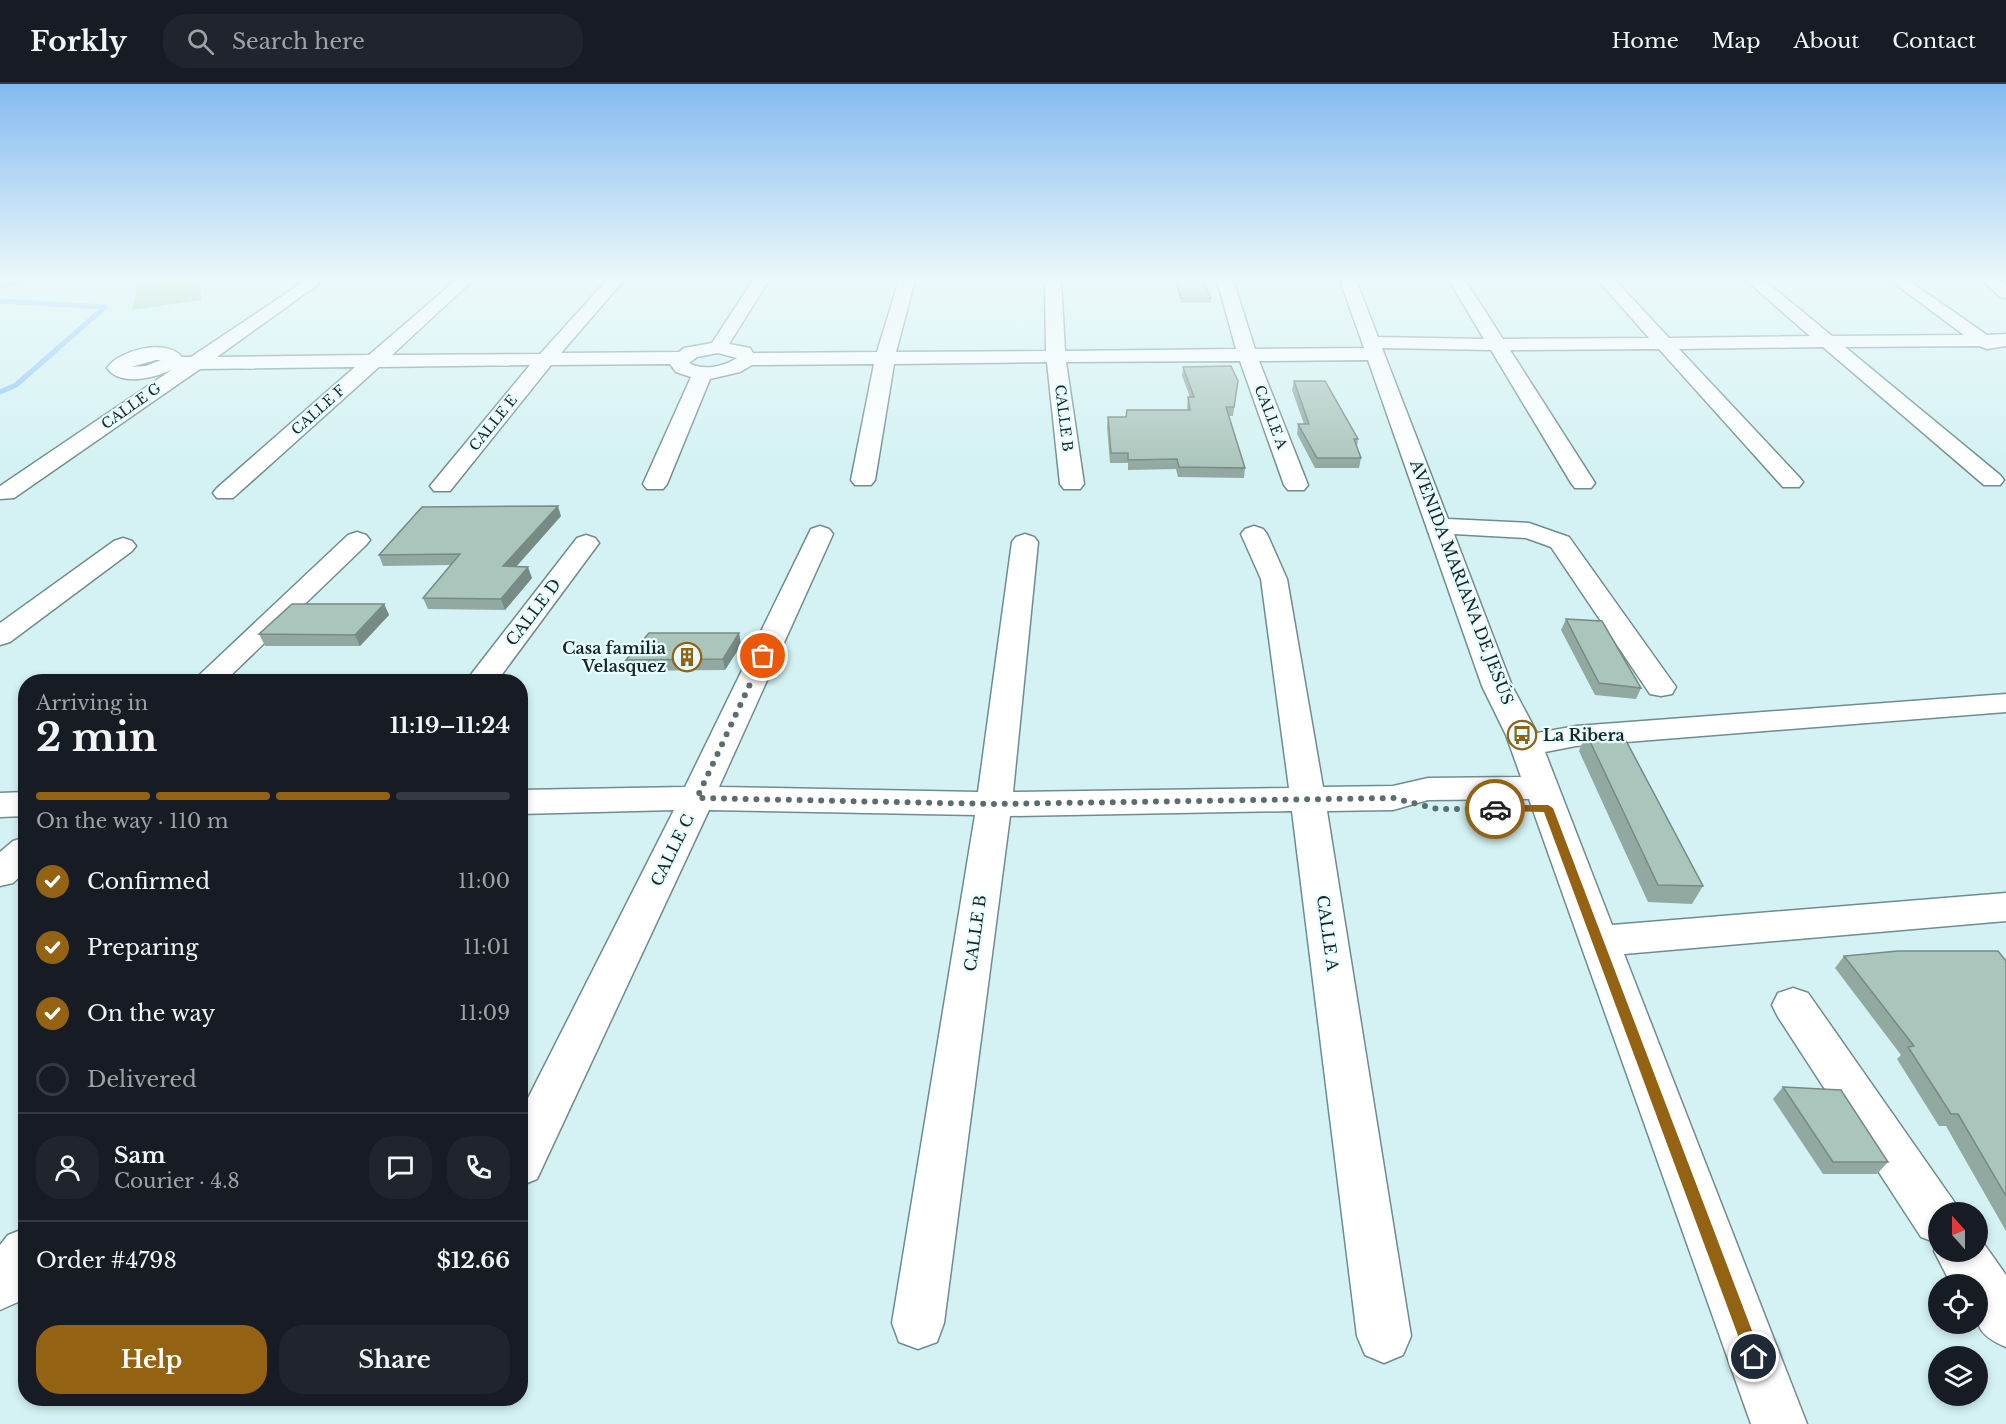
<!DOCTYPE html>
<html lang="en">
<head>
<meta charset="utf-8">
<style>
  :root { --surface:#171b24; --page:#20242c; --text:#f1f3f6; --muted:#9ea1a6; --line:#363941; --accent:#936212 }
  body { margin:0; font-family:"Libre Baskerville",serif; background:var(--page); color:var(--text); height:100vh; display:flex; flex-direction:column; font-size:22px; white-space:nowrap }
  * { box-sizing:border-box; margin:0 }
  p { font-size:20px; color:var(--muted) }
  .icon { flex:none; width:33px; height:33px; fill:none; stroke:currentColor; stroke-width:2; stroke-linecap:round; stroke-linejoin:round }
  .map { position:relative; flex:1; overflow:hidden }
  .drawer { position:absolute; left:18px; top:590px; width:510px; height:732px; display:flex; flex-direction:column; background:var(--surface); border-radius:24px; box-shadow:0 3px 9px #0003 }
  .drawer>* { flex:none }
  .needle { width:39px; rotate:339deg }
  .tools { position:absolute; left:1928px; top:1118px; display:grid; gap:12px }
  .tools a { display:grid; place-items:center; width:60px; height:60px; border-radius:50%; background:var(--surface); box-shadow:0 3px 9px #0003; font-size:30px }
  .pin { position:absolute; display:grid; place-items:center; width:51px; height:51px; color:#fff; margin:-26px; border:3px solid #fff; border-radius:50%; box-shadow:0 2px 6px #0007 }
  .courier { position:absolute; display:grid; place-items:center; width:60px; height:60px; margin:-30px; border:4px solid #936212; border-radius:50%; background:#fff; color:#222; box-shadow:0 2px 8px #0007 }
  .summary em { font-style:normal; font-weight:700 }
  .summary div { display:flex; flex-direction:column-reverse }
  .summary { display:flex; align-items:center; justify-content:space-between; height:102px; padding:0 18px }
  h1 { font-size:39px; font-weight:700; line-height:45px }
  .bar { display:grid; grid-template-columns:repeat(4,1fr); gap:9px 6px; align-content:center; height:72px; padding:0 18px }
  .bar i { height:8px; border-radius:4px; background:var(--line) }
  .bar .active { background:var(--accent) }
  .bar p { grid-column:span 4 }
  .line { display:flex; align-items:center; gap:15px; padding:0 18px; border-top:2px solid var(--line) }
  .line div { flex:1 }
  .round { display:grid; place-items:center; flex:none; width:63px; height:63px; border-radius:24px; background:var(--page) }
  ol { padding:0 18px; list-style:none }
  li { display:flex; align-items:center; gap:18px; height:66px }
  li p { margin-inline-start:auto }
  li .icon { padding:6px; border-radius:50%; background:var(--accent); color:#fff; stroke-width:4 }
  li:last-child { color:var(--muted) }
  li i { width:33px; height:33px; border:3px solid var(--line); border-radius:50% }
  .primary-button { display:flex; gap:12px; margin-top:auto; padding:12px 18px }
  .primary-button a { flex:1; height:69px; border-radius:24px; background:var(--accent); color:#fff; font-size:24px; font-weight:700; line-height:69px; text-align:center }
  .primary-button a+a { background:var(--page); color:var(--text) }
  header { display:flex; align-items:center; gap:36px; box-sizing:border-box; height:84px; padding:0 30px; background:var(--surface); border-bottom:2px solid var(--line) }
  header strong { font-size:28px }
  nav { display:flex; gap:33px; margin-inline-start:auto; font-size:21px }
  .search { width:420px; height:54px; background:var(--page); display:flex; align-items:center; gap:15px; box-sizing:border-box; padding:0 21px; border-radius:24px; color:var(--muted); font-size:22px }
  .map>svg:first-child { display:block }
</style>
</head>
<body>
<header>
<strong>Forkly</strong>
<div class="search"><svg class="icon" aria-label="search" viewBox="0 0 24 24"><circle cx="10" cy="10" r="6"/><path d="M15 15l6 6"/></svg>Search here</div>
<nav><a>Home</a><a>Map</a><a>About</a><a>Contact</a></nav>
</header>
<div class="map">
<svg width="2006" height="1340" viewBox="0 0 2006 1340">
  <rect width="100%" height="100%" fill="#d4f2f3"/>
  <polygon fill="#9fcfa6" points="163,196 201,196 201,216 132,226 138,199"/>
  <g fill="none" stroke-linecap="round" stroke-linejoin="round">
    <g stroke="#8fc4fb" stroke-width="5">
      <polyline points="0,202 26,196"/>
      <polyline points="0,217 105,223 16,301 0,308"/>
    </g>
    <g stroke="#708c8d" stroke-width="3">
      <g id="minor">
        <path d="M306,196h18l-107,77 152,-2 87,-75h17l-81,75 148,-1 67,-74h17l-63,73 118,-1 5,-4 28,-5 41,-63h16l-40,64 21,4 3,5 124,-1 22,-72h16l-19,72 150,-1 -1,-71h16l4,71 171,-2 -19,-69h16l22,69 109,-1 -24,-68h16l22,57 106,2 -35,-59h16l38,59 146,-1 -51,-58h17l54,58 141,-2 -64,-56h18l68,56 132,-1 -74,-55h18l79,55 19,-1v12l-19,3 -8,-3 -134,1 155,128 4,5 -4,5h-16l-161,-138 -144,2 120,128 4,5 -4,5h-16l-124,-138 -149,1 85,133 -4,5h-16l-4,-5 -80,-133 -109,-2 66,171 81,4 40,14 107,150 -4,7 -11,2 -11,-2 -99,-147 -25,-9 -72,-4 58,152 25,47 39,-7 430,-32v18l-430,34 -31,6 67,173 394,-32v28l-382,33 183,470h-56l-222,-625 -101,1 -35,10 -66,1 84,525 -8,19 -19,8 -19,-8 -8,-19 -65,-525 -282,5 -66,507 -7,19 -19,7 -19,-7 -7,-19 83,-508 -266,-5 -172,369 -17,7v-72l154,-304 -154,4v-24l165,-3 126,-258 9,-3 9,3 4,5 -114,253 259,5 34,-250 4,-5 9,-3 9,3 4,5 -25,250 276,-4 -28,-209 -20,-45 4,-5 9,-3 9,3 4,5 20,45 36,208 70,-1 35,-8 93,-1 -15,-42 -24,-49 -114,-326 -109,1 49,124 -4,5h-16l-4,-5 -44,-124 -174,1 18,122 -4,5h-16l-4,-5 -13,-122 -153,2 -19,116 -4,5h-16l-4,-5 23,-116 -122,1 -12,7 -30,7 -43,105 -4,5h-16l-4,-5 48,-107 -15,-5 -6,-8 -119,1 -101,126h-16l-4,-5 100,-121 -151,2 -146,131h-16l-4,-5 4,-5 138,-121 -155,2 -186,129 -14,1v-13l173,-117c-17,9 -53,18 -66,-1 12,-18 60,-30 75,-11h9zM718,269l19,5c-14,9 -34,13 -48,5l8,-6zM156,276h5l-15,6 -15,1z"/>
        <polygon points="1982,196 2000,196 2006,201 2006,214 2000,213"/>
        <polygon points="357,448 366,451 370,456 366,461 225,597 193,597 348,451"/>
        <polygon points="586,451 595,454 599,459 497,597 466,597 577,454"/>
        <polygon points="123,454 132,457 136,462 132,467 10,558 0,561 0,539 114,457"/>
        <polygon points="26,708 26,732 0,733 0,709"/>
        <polygon points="26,753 26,787 13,799 0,802 0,768 13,757"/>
        <path d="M1793,904l15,5 147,210 4,9h-21v39h39v-17l29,41v72c-36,-15 -29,-28 -29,-63h-26l-17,-33 3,-8 -16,-6 -143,-220 -6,-12 6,-12z"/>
        <polygon points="26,1144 26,1209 18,1218 0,1226 0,1161 8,1151"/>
      </g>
    </g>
    <use href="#minor" fill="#fff" fill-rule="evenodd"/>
  </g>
  <g fill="#92a9a2">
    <polygon points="1175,196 1203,196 1211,214 1211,219 1181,219"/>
    <polygon points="1183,283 1238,297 1233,332 1229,332 1245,384 1244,394 1178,393 1176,385 1128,386 1128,379 1110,379 1107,343 1108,333 1126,333 1187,326 1188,313 1190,313 1182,292"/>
    <polygon points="1294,297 1358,355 1357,362 1361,374 1359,384 1315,384 1297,350 1298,340 1304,340 1292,306"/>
    <polygon points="561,432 516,483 532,494 505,526 428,525 423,514 451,481 383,482 379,471"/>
    <polygon points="384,520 389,531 360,562 265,562 259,550"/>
    <polygon points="1566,535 1641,604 1636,615 1595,611 1561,546"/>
    <polygon points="739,549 741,561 725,586 629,587 626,576"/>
    <polygon points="1586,649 1703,802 1692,820 1648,818 1579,667"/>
    <polygon points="1844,872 2006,877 2006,1147 1946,1042 1939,1042 1897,975 1901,971 1835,884"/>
    <polygon points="1783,1003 1888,1078 1877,1090 1823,1090 1773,1015"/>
  </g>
  <g fill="#778a84">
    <polygon points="558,422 561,432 507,493 503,482"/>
    <polygon points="528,483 532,494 505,526 501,515"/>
    <polygon points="384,520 389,531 360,562 355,551"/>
    <polygon points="739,549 741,561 725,586 723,575"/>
  </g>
  <g fill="#aac5bc" stroke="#778a84" stroke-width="1.5">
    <polygon points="1176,196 1203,196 1211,214 1181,214"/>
    <polygon points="1231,282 1238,297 1234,323 1226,323 1245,384 1179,383 1177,375 1128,376 1128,369 1111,369 1108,333 1126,333 1127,326 1190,326 1188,313 1194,313 1183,283"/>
    <polygon points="1294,297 1325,297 1358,355 1354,355 1361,374 1317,374 1298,340 1309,340"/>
    <polygon points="558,422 503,482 528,483 501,515 423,514 460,470 379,471 422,423"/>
    <polygon points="292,520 384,520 355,551 259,550"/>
    <polygon points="1566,535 1602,537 1641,604 1599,599"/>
    <polygon points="649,549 739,549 723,575 626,576"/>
    <polygon points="1586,649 1623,651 1703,802 1658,801"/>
    <polygon points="1898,867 1998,867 2006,877 2006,1112 1958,1030 1951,1030 1908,963 1914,962 1844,872"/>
    <polygon points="1783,1003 1841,1006 1888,1078 1833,1078"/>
  </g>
  <linearGradient id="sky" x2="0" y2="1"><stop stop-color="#84baf0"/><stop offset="0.51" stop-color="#ecf9fa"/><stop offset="1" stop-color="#ecf9fa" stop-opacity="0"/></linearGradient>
  <rect width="2006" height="383" fill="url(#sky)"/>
  <polygon fill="#936212" points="1495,721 1548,721 1553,724 1762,1273 1759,1279 1754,1281 1748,1279 1746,1273 1544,728 1492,727 1492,722"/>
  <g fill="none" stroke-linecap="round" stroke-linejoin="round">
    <polyline stroke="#5b6d6e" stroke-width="6" stroke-dasharray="0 10.8" points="763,572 697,714 994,720 1393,714 1437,725 1495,725"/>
  </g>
  <defs>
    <g id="building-ring" transform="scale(1.5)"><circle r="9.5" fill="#e6feff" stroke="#936212" stroke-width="1.5"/><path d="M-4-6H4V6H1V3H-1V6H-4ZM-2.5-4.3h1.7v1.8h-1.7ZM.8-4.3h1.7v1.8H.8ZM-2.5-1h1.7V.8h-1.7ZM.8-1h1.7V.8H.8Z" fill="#936212"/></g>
    <g id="bus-ring" transform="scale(1.5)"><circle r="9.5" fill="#e6feff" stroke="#936212" stroke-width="1.5"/><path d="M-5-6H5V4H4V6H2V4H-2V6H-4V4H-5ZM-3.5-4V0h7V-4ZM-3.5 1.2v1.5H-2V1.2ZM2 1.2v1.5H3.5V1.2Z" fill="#936212"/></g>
  </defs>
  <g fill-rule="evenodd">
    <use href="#building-ring" x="687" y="573"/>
    <use href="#bus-ring" x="1522" y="651"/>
  </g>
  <g text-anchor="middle" stroke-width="4.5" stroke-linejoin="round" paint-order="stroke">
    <g font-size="14" fill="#1a2626" stroke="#e6feff">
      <text transform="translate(131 322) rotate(-35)" y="5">CALLE G</text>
      <text transform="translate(318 326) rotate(-42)" y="5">CALLE F</text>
      <text transform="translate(1271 333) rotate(69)" y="5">CALLE A</text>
      <text transform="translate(1064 334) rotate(83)" y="5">CALLE B</text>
      <text transform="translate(493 339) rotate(-51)" y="5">CALLE E</text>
    </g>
    <g font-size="16" fill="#1a2626" stroke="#e6feff">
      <text transform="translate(1462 498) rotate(69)" y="6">AVENIDA MARIANA DE JESÚS</text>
      <text transform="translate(533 528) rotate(-53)" y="6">CALLE D</text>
      <text transform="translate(672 766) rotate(-64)" y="6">CALLE C</text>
      <text transform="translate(975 849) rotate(-82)" y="6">CALLE B</text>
      <text transform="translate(1328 849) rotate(82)" y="6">CALLE A</text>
    </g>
    <g font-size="16" font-weight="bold" fill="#1a2626" stroke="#e6feff" text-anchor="end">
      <text x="666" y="570">Casa familia<tspan x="666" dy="18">Velasquez</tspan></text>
      <text x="1543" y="657" text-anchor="start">La Ribera</text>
    </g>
  </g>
</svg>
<div class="tools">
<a><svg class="needle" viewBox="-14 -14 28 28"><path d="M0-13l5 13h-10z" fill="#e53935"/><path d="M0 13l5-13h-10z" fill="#9ea1a6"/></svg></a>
<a><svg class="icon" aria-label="locate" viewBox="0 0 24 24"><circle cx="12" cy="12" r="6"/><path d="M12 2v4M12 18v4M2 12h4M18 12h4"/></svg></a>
<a><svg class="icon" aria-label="layers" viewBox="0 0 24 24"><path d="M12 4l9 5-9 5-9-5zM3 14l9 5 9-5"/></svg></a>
</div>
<div class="pin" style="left:763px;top:572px;background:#ea580c"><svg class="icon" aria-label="bag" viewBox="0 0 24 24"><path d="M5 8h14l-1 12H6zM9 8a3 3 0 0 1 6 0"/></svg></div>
<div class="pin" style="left:1754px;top:1273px;background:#1f2937"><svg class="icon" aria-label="home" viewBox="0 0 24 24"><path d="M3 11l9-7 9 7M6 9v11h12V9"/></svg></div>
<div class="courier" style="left:1495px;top:725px"><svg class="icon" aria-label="car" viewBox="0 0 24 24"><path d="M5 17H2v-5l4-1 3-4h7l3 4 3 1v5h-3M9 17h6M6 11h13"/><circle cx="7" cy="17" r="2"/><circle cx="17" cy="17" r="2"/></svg></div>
<section class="drawer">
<div class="summary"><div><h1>2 min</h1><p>Arriving in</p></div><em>11:19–11:24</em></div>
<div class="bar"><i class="active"></i><i class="active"></i><i class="active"></i><i></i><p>On the way · 110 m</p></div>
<ol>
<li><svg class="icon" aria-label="check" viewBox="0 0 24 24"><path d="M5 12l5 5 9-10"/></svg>Confirmed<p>11:00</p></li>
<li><svg class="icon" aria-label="check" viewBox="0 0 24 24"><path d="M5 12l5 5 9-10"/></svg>Preparing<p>11:01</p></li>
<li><svg class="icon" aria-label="check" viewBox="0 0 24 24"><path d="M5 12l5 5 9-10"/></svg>On the way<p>11:09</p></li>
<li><i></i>Delivered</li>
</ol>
<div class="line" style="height:108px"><a class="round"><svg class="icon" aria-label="person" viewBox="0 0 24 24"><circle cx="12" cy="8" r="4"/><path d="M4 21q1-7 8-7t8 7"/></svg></a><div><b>Sam</b><p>Courier · 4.8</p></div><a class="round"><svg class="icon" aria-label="chat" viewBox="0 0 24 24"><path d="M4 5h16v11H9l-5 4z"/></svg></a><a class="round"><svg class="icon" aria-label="phone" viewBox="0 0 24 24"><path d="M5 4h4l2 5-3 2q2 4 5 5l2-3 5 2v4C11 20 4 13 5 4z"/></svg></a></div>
<div class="line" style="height:78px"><div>Order #4798</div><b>$12.66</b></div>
<div class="primary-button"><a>Help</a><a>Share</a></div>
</section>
</div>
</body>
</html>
